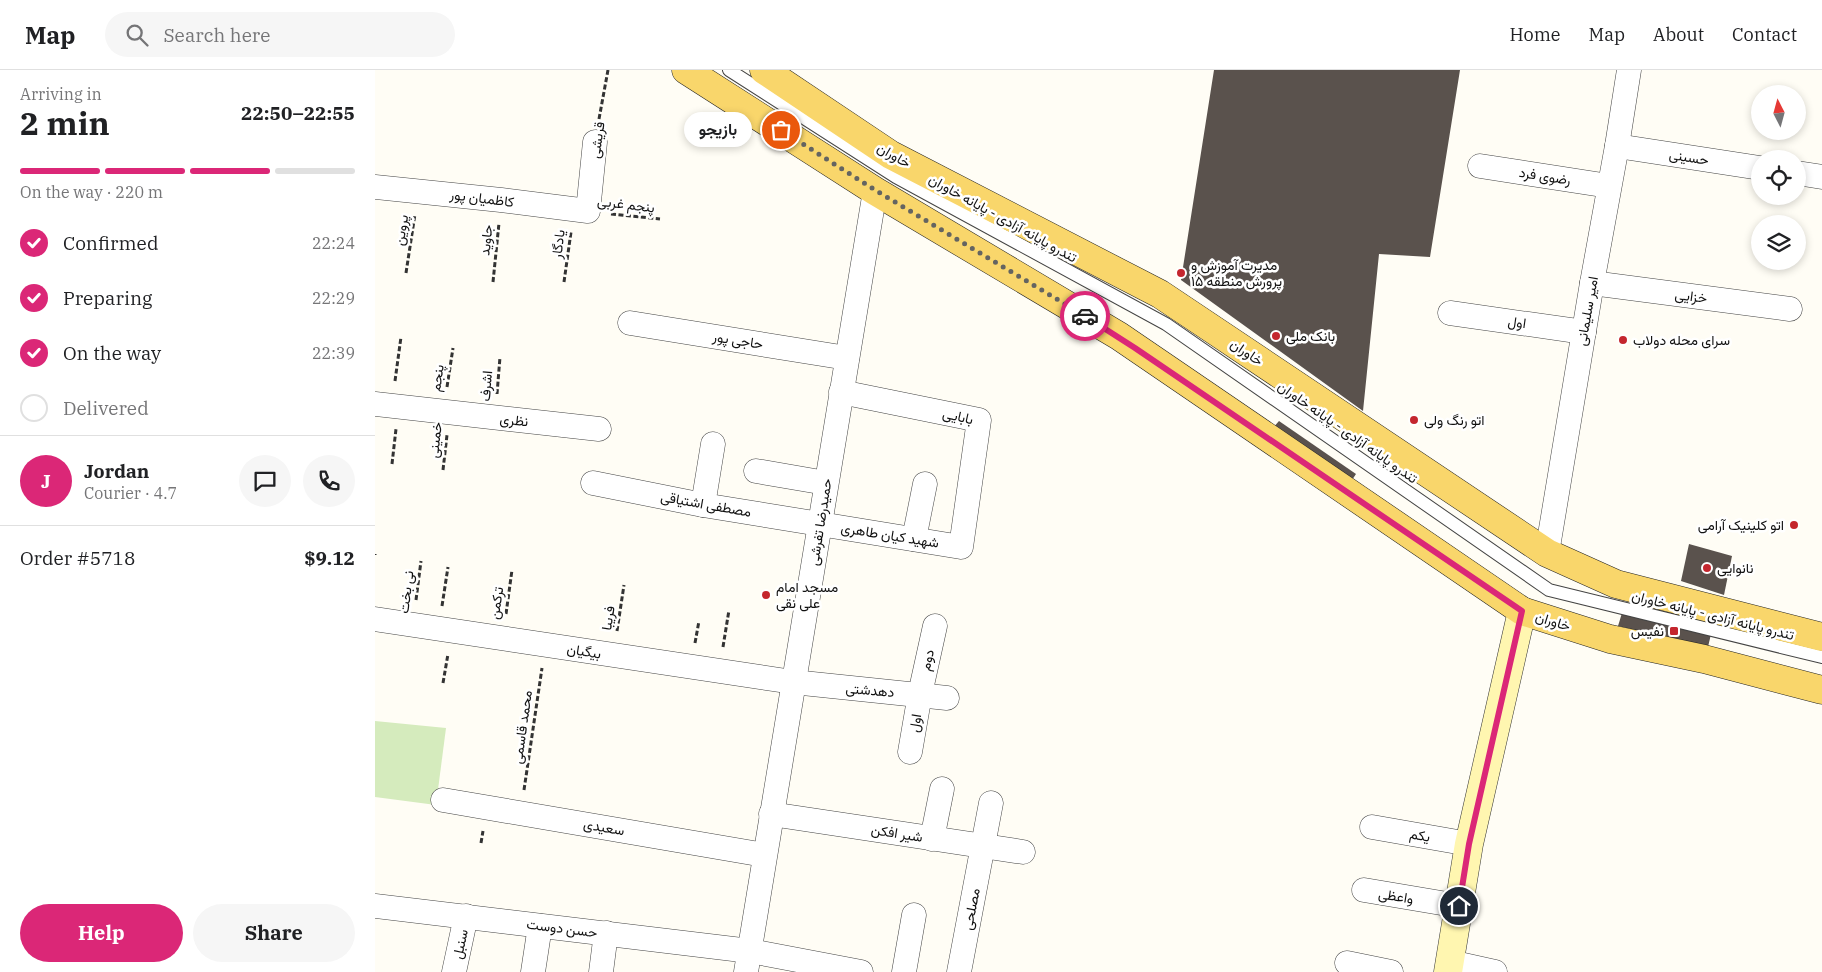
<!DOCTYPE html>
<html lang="en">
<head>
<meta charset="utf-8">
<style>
  :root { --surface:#fff; --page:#f6f6f6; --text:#202124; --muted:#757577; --line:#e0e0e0; --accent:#db2777 }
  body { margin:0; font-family:"IBM Plex Serif",Vazirmatn,serif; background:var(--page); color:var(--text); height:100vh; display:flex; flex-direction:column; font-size:19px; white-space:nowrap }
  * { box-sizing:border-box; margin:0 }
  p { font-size:16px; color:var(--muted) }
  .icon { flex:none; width:28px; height:28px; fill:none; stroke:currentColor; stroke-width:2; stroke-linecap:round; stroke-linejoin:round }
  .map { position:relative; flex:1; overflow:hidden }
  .sheet { display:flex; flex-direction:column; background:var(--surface); width:375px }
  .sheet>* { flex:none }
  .needle { width:32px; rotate:354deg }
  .controls { position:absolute; left:1376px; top:15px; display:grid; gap:10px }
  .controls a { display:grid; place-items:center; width:55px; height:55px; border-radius:50%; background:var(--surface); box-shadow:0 2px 8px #0003; font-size:25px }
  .pin { position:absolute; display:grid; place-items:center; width:42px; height:42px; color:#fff; margin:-21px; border:2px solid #fff; border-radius:50%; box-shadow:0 1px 5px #0007 }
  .courier { position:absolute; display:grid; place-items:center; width:50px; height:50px; margin:-25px; border:4px solid #db2777; border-radius:50%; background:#fff; color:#222; box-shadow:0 1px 6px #0007 }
  .bubble { position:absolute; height:35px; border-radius:18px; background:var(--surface); box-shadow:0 2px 8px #0003; font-size:16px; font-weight:700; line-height:35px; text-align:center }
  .overview em { font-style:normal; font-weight:700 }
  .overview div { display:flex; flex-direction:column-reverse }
  .overview { display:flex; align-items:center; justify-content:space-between; height:85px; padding:0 20px }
  h1 { font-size:32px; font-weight:700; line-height:38px }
  .bar { display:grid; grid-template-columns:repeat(4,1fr); gap:8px 5px; align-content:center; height:60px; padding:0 20px }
  .bar i { height:6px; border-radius:4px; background:var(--line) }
  .bar .on { background:var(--accent) }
  .bar p { grid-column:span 4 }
  .line { display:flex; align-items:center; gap:12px; padding:0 20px; border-top:1px solid var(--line) }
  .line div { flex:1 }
  .round { display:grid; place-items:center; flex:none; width:52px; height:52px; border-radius:26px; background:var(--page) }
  ol { padding:0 20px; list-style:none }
  li { display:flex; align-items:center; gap:15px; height:55px }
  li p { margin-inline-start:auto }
  li .icon { padding:5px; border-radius:50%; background:var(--accent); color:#fff; stroke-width:4 }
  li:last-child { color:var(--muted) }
  li i { width:28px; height:28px; border:2px solid var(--line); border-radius:50% }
  .cta { display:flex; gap:10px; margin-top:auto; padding:10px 20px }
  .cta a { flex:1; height:58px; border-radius:30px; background:var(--accent); color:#fff; font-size:20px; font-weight:700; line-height:58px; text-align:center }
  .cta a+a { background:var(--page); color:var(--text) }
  header { display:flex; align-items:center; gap:30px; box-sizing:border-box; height:70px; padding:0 25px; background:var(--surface); border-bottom:1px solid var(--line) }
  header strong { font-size:24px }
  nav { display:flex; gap:28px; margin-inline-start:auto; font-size:18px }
  .search { width:350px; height:45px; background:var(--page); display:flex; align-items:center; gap:12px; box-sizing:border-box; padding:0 18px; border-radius:28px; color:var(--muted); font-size:19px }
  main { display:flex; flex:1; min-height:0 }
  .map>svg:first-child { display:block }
</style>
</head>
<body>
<header>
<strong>Map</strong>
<div class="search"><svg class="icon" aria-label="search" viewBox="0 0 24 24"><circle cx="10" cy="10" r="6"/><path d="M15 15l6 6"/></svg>Search here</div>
<nav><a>Home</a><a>Map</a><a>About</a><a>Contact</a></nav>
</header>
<main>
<section class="sheet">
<div class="overview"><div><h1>2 min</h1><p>Arriving in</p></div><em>22:50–22:55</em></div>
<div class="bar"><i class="on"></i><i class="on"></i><i class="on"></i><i></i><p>On the way · 220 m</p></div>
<ol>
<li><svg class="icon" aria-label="check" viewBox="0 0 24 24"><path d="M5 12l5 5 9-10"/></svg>Confirmed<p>22:24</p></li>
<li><svg class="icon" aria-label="check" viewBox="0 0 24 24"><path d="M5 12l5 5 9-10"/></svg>Preparing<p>22:29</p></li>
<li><svg class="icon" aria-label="check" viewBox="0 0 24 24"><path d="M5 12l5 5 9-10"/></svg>On the way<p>22:39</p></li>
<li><i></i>Delivered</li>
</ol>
<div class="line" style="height:90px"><b class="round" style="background:var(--accent);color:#fff">J</b><div><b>Jordan</b><p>Courier · 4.7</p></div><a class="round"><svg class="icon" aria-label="chat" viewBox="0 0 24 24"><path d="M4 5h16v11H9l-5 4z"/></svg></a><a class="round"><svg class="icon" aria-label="phone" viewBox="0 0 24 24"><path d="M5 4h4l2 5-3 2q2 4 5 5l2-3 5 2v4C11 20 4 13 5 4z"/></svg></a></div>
<div class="line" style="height:65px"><div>Order #5718</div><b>$9.12</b></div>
<div class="cta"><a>Help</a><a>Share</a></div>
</section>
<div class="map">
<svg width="1447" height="902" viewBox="0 0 1447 902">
  <rect width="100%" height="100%" fill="#fffdf5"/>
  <polygon fill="#d5ebbd" points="0,651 71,658 61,735 0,727"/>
  <g fill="#5a524d">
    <polygon points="839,0 1085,0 1055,187 1004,184 988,341 806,210"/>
    <polygon points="904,351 981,404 975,413 897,359"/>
    <polygon points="1314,474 1357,486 1349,525 1306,511"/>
    <polygon points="1247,543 1336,564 1333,577 1243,556"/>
  </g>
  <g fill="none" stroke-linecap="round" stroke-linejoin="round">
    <g stroke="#444" stroke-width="14">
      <polyline id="service" points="354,0 521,107 791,254 1174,520 1447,587"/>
    </g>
    <g stroke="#444" stroke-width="25">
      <g id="minor">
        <polyline points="1242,76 1385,98"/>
        <polyline points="1105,96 1234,116"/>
        <polyline points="1422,103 1447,107"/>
        <polyline points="0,117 126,130 213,141 220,72"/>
        <polyline points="1217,213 1415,239"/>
        <polyline points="1075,243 1209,262"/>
        <polyline points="255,253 472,288"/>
        <polyline points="0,334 224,359"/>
        <polyline points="381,401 451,413"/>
        <polyline points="218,413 328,435 586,477 604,350 466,322"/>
        <polyline points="328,435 338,374"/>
        <polyline points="539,469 550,414"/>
        <polyline points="1172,483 1217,213 1242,76 1254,0"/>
        <polyline points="0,549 418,612 572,628"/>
        <polyline points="535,682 545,624 560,556"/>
        <polyline points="68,730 389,785"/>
        <polyline points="396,744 648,782"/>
        <polyline points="997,757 1094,774"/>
        <polyline points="557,769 567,719"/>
        <polyline points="989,820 1084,836"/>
        <polyline points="0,836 375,881 486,902"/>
        <polyline points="1075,892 1120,902"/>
        <polyline points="972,893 1016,902"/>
        <polyline points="79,902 91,846"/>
        <polyline points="158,902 165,856"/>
        <polyline points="226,902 231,863"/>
        <polyline points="371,902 500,121"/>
        <polyline points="529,902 539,845"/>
        <polyline points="584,902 616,733"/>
      </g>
    </g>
    <g stroke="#333" stroke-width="29">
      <polyline id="secondary" points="1073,902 1094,774 1147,541"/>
    </g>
    <g stroke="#222" stroke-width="29">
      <g id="primary">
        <polyline points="311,0 500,121 744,266 1147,541 1235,569 1329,589 1447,620"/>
        <polyline points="389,0 516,85 785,224 1172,483 1241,514 1447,567"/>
      </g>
    </g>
    <g stroke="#333" stroke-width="3" stroke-dasharray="5 2.5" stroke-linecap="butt">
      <polyline points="224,49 233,0"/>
      <polyline points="236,144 285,149"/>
      <polyline points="31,203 40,144"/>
      <polyline points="118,212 124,153"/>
      <polyline points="189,212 196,162"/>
      <polyline points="20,311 26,267"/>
      <polyline points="72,317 78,278"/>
      <polyline points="122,324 125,287"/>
      <polyline points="17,394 21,359"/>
      <polyline points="68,400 72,365"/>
      <polyline points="0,485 0,484"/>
      <polyline points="41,530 46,491"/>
      <polyline points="67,536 73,497"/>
      <polyline points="131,544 137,500"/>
      <polyline points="242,561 249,515"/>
      <polyline points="320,573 324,551"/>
      <polyline points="348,577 354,540"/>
      <polyline points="68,613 73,584"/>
      <polyline points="149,720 167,598"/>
      <polyline points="106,773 108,761"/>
    </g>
    <use href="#service" stroke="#fff" stroke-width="12"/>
    <use href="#minor" stroke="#fff" stroke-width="24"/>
    <use href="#secondary" stroke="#fff6b0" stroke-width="28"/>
    <use href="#primary" stroke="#f9d66b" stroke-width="28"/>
  </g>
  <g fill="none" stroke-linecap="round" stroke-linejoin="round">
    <polyline stroke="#646461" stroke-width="5" stroke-dasharray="0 9" points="406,60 500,120 710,246"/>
    <polyline stroke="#db2777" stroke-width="6" points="710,246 760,278 1147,541 1094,774 1084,836"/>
  </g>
  <g fill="#c4262e" stroke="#fff" stroke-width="2">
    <circle cx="806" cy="203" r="5"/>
    <circle cx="901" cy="266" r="5"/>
    <circle cx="1248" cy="270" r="5"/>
    <circle cx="1039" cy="350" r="5"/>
    <circle cx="1419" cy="455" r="5"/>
    <circle cx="1332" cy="498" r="5"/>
    <circle cx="391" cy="525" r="5"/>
    <rect x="1294" y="556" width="10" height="10" rx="2.5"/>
  </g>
  <g text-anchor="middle" stroke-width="5" stroke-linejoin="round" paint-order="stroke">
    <g font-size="14" fill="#111" stroke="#fff">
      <text transform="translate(222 70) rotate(-82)" y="5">قریشی</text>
      <text transform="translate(519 85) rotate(30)" y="5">خاوران</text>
      <text transform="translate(1314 87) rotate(9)" y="5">حسینی</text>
      <text transform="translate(1170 106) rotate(9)" y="5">رضوی فرد</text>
      <text transform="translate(107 128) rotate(7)" y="5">کاظمیان پور</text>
      <text transform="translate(251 134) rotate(7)" y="5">پنجم غربی</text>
      <text transform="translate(628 148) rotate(29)" y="5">تندرو پایانه آزادی - پایانه خاوران</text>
      <text transform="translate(26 160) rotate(-81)" y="5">پروین</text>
      <text transform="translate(111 170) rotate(-84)" y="5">جاوید</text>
      <text transform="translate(183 174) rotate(-83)" y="5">یادگار</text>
      <text transform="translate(1316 226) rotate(7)" y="5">خزایی</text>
      <text transform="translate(1212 241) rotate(-80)" y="5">امیر سلیمانی</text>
      <text transform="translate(1142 252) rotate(8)" y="5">اول</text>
      <text transform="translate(363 270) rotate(9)" y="5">حاجی پور</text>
      <text transform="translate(872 282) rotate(34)" y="5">خاوران</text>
      <text transform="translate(62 308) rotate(-82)" y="5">پنجم</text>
      <text transform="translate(111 316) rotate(-85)" y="5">اشرف</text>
      <text transform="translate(583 346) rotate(13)" y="5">بابایی</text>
      <text transform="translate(139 350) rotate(6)" y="5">نظری</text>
      <text transform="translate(973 362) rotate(35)" y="5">تندرو پایانه آزادی - پایانه خاوران</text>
      <text transform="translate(60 370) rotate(-84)" y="5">خمینی</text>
      <text transform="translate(331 434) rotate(10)" y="5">مصطفی اشتیاقی</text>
      <text transform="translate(445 452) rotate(-81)" y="5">حمیدرضا تفرشی</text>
      <text transform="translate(515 465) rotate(9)" y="5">شهید کیان طاهری</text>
      <text transform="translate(31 522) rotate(-83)" y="5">نی بخت</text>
      <text transform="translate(121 533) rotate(-82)" y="5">ترکمن</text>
      <text transform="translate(1338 545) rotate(14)" y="5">تندرو پایانه آزادی - پایانه خاوران</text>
      <text transform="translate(233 548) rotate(-81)" y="5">فریبا</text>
      <text transform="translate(1178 551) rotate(17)" y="5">خاوران</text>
      <text transform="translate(209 581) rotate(9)" y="5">بیگیان</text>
      <text transform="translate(552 590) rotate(-77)" y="5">دوم</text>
      <text transform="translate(495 620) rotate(5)" y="5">دهدشتی</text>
      <text transform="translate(540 653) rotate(-81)" y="5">اول</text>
      <text transform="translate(147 657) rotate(-82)" y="5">محمد قاسمی</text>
      <text transform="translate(229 757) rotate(10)" y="5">سعیدی</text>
      <text transform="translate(522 763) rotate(9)" y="5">شیر افکن</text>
      <text transform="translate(1045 765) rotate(10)" y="5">یکم</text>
      <text transform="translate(1021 826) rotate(9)" y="5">واعظی</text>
      <text transform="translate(596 839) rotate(-79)" y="5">مصلحی</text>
      <text transform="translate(187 858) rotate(7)" y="5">حسن دوست</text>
      <text transform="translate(85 874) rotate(-78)" y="5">سنبل</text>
    </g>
    <g font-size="14" fill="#111" stroke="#fff" text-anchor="start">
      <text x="816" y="200">مدیرت آموزش و<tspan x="816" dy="16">پرورش منطقه ۱۵</tspan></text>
      <text x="911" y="271">بانک ملی</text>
      <text x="1258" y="275">سرای محله دولاب</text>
      <text x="1049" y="355">اتو رنگ ولی</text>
      <text x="1409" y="460" text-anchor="end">اتو کلینیک آرامی</text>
      <text x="1342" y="503">نانوایی</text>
      <text x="401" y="522">مسجد امام<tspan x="401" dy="16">علی نقی</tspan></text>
      <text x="1289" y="566" text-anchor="end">نفیس</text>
    </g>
  </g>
</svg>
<div class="controls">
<a><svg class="needle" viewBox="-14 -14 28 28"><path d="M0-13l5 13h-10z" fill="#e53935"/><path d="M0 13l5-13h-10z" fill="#757577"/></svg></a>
<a><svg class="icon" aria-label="locate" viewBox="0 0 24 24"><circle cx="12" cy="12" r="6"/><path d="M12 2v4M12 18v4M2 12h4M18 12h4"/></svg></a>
<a><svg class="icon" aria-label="layers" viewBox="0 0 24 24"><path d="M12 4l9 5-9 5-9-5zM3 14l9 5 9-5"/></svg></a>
</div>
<div class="pin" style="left:406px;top:60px;background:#ea580c"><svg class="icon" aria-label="bag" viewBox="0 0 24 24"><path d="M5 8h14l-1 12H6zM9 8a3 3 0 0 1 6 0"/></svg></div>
<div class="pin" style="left:1084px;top:836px;background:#1f2937"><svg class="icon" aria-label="home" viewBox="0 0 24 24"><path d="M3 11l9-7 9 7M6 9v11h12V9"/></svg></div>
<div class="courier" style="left:710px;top:246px"><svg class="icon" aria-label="car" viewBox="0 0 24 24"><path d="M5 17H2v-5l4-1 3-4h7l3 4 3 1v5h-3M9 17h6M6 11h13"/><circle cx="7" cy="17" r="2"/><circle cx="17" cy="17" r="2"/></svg></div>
<div class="bubble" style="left:309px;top:42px;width:68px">بازیجو</div>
</div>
</main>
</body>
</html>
